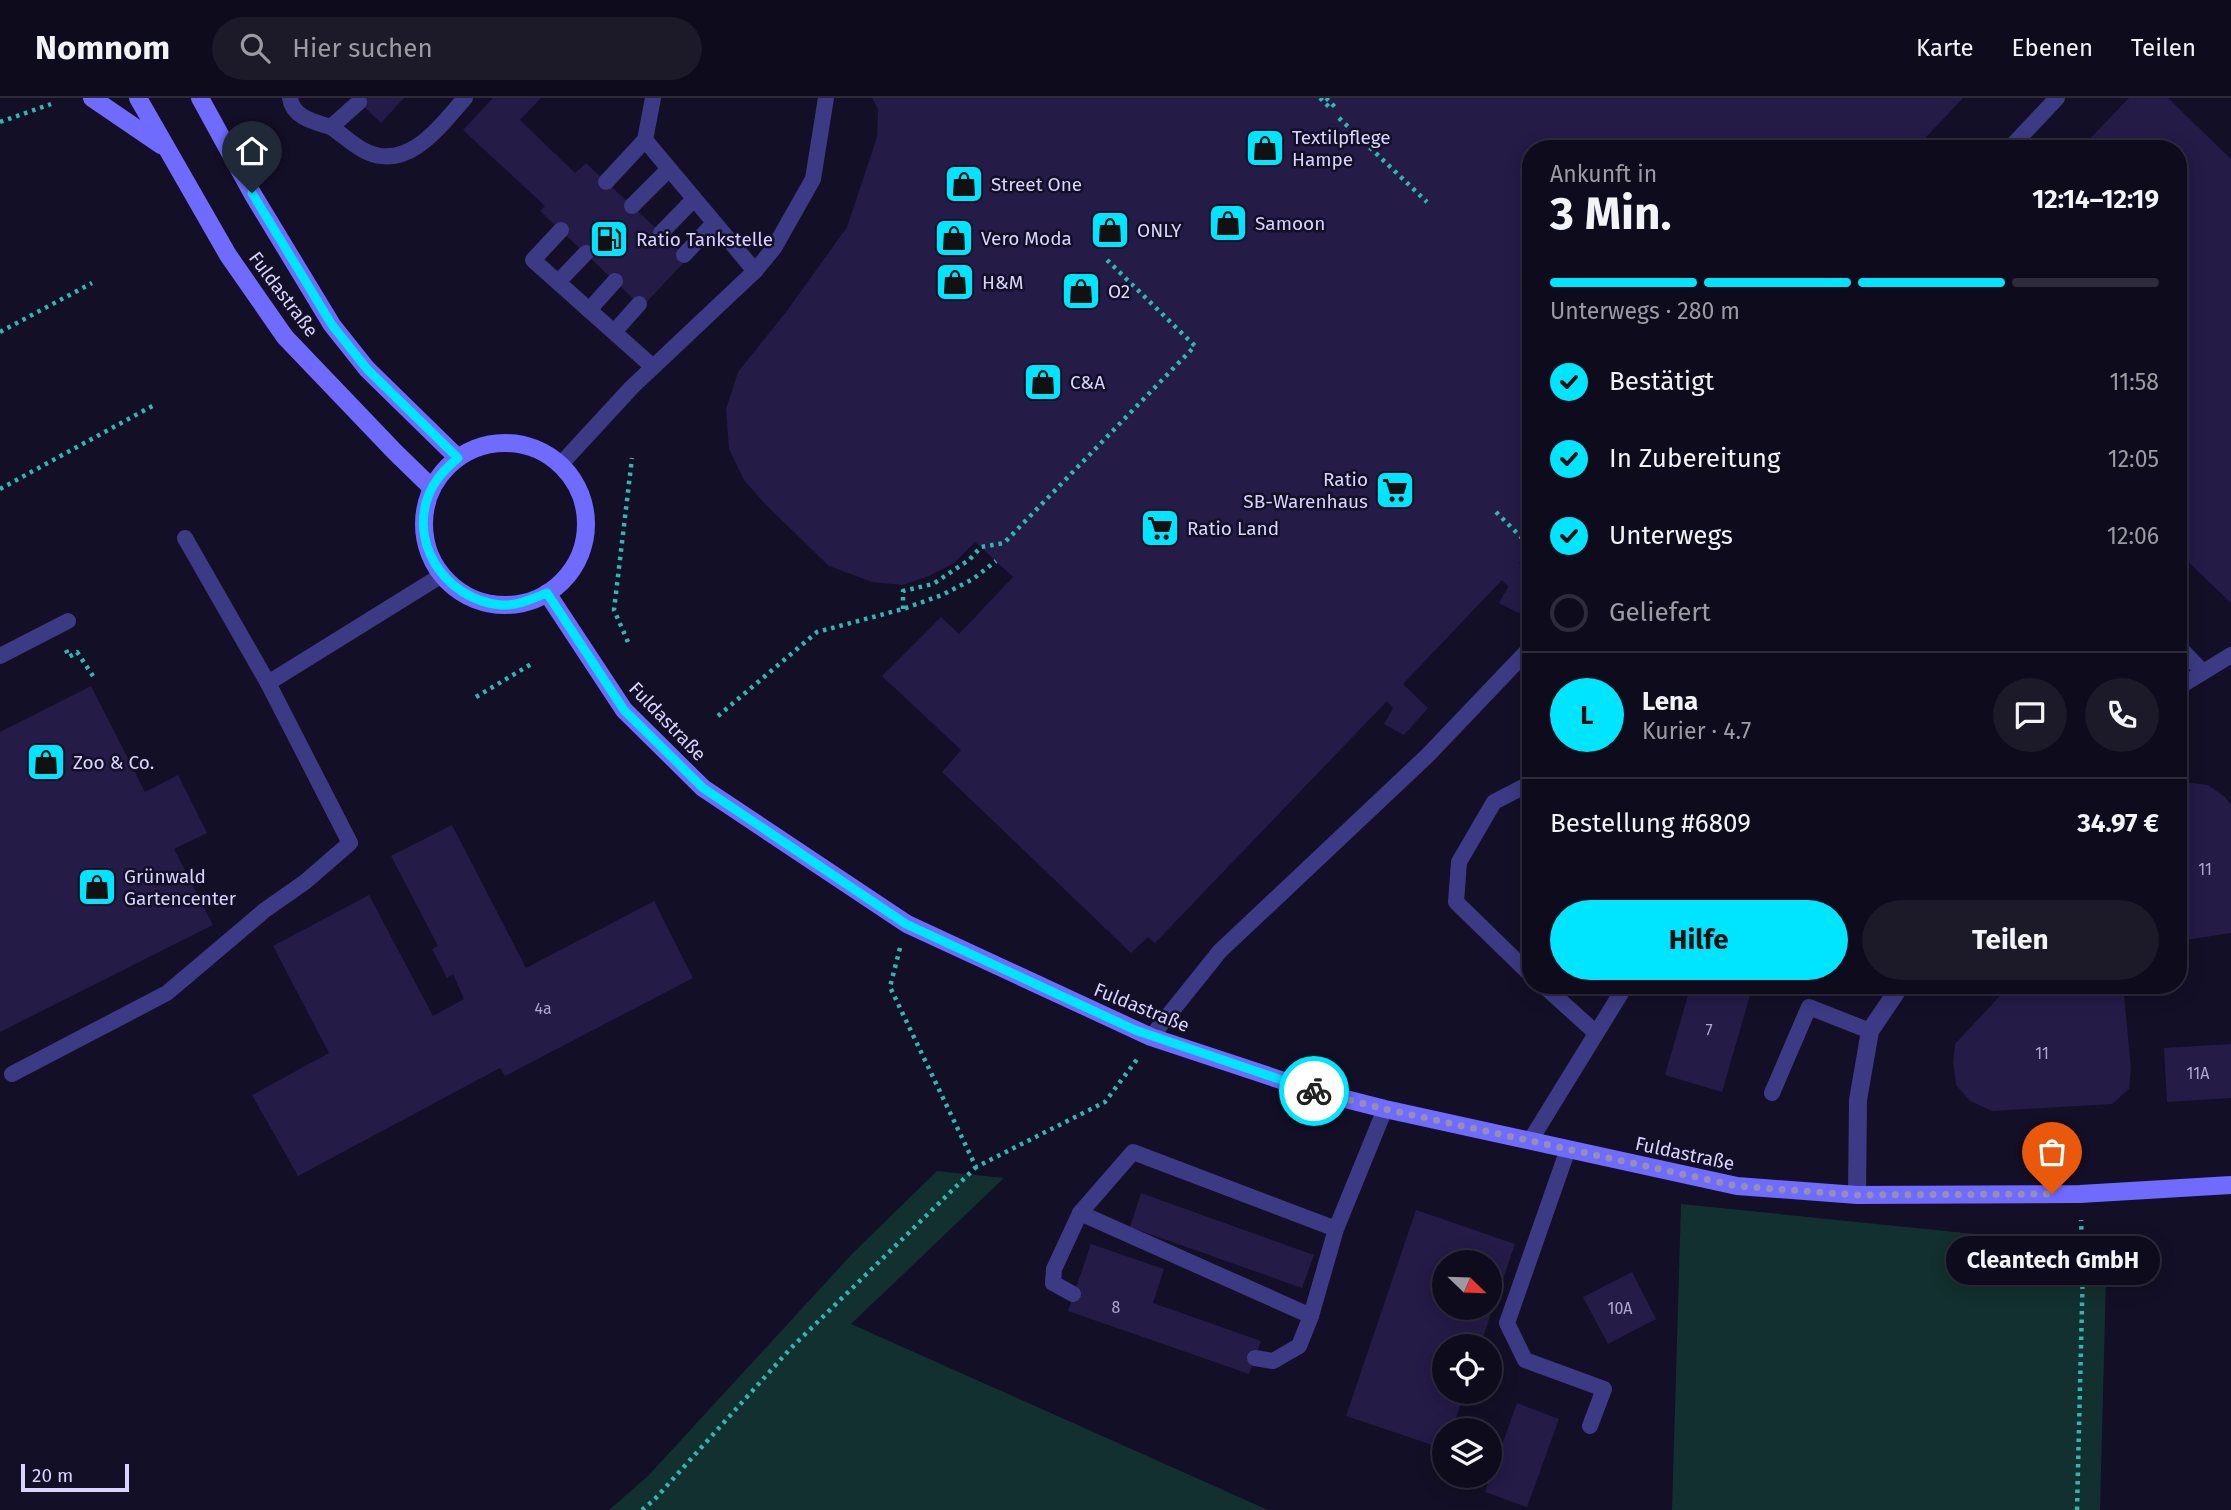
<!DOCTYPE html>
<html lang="de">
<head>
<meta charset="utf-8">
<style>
  :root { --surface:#0e0b1c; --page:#1c1929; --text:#f1f3f6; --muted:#9b9ba3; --line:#2e2b3b; --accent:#00e5ff }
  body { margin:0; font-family:"Fira Sans",sans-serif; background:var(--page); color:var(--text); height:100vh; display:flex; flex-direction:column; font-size:26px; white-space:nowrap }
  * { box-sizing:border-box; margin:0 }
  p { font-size:23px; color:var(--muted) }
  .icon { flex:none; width:38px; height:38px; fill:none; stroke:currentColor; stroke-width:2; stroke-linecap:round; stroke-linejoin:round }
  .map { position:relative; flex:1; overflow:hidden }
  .panel { position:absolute; left:1522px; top:42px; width:665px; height:854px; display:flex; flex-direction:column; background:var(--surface); border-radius:28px; box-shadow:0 4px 18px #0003,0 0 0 2px var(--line) }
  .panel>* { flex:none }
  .needle { width:46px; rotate:113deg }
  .tools { position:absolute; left:1432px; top:1152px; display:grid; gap:14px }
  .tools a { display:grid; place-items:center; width:70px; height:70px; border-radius:50%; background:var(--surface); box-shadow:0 4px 18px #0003,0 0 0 2px var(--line); font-size:35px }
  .scale { position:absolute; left:21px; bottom:18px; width:108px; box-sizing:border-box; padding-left:7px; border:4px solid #d9d4ff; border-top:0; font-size:19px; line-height:24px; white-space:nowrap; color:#d9d4ff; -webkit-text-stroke:5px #130f26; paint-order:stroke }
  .pin { position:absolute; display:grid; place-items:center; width:60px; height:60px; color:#fff; margin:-72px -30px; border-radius:50% 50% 50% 0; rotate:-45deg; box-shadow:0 0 7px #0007 }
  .pin .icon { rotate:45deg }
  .courier { position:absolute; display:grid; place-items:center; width:70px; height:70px; margin:-35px; border:5px solid #00e5ff; border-radius:50%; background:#fff; color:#222; box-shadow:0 2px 9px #0007 }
  .bubble { position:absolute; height:49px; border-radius:24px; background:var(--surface); box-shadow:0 4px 18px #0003,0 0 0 2px var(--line); font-size:23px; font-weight:700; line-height:49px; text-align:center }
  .headline em { font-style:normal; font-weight:700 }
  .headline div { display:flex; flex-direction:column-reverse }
  .headline { display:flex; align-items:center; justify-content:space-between; height:119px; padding:0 28px }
  h1 { font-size:46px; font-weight:700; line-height:52px }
  .bar { display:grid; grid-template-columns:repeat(4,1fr); gap:10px 7px; align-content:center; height:84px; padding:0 28px }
  .bar i { height:9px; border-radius:5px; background:var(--line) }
  .bar .selected { background:var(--accent) }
  .bar p { grid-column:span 4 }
  .line { display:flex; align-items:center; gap:18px; padding:0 28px; border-top:2px solid var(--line) }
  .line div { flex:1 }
  .round { display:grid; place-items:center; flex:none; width:74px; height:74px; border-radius:37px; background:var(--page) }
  ol { padding:0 28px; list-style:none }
  li { display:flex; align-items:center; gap:21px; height:77px }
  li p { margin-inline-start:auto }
  li .icon { padding:7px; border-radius:50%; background:var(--accent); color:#111; stroke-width:4 }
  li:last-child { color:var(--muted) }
  li i { width:38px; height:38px; border:4px solid var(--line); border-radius:50% }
  .action { display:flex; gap:14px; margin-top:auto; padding:14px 28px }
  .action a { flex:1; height:80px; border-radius:42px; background:var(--accent); color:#111; font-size:28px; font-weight:700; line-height:80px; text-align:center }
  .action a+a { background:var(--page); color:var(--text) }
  header { display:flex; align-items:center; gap:42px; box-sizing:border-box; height:98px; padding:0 35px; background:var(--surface); border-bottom:2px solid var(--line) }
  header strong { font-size:33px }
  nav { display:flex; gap:38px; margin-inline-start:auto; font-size:24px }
  .search { width:490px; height:63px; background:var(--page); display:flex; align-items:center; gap:18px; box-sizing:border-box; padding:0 24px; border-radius:38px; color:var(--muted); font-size:26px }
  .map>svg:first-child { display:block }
</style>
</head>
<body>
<header>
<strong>Nomnom</strong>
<div class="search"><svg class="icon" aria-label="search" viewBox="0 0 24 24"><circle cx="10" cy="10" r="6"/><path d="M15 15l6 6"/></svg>Hier suchen</div>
<nav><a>Karte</a><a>Ebenen</a><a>Teilen</a></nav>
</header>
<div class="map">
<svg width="2231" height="1412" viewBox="0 0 2231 1412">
  <rect width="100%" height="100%" fill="#130f26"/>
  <g fill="#12302f">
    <polygon points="937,1073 1004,1080 851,1226 1268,1412 609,1412 648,1378 852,1156"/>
    <polygon points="1681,1106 2063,1145 2107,1141 2100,1412 1672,1412"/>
  </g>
  <g fill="#241b47" fill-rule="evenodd">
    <polygon points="355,0 404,0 381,25"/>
    <polygon points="493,0 541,0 520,22 575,75 586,65 688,160 642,209 540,113 545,108 463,32"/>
    <polygon points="872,0 1963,0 1915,51 1531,51 1531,451 1519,465 1531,478 1531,503 1519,515 1499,505 1508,489 1502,482 1403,586 1428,610 1404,637 1384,626 1393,610 1387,603 1155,845 1148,839 1131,855 942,674 961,652 882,578 941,519 959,536 1013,479 975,444 954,465 929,478 902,487 872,484 829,468 765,406 744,382 729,351 726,311 738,274 789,210 847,129 877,39 878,11"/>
    <polygon points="2129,0 2168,0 2231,61 2231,505 2179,455 2179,51 2080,51"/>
    <polygon points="91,588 145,694 178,677 207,735 174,751 213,827 0,934 0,634"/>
    <polygon points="2183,684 2208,687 2225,699 2231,707 2231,835 2179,843 2179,686"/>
    <polygon points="452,727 526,870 654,803 693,880 505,978 500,970 298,1078 252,997 329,955 273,848 369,797 433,918 464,901 453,876 447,880 432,851 438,848 391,758"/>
    <polygon points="1691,887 1753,887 1722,994 1665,977"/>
    <polygon points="2010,887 2123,887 2131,970 2129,991 2112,1006 1992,1013 1970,1003 1956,987 1953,964 1955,946"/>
    <polygon points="2231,946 2231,1000 2167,1004 2164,950"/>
    <polygon points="1141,1095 1314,1157 1302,1190 1130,1129"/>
    <path d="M1416,1112l99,34 -35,102h-36v45h21l-13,39h-8v19l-98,-33zM1444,1164h45v45h-45z"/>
    <polygon points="1091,1146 1164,1171 1153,1205 1261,1243 1249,1276 1068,1213"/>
    <polygon points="1632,1174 1656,1221 1608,1246 1583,1199"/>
    <polygon points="1517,1305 1559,1321 1527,1409 1485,1394"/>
  </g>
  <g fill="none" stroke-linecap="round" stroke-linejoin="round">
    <g stroke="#2fb8b0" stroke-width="4.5" stroke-dasharray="3.5 5" stroke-linecap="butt">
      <polyline points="1320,0 1329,9"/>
      <polyline points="1326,0 1336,10"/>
      <polyline points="1339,20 1427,104"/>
      <polyline points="0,24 51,6"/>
      <polyline points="1850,42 1859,51"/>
      <polyline points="0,234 92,185"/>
      <polyline points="0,391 156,306"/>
      <polyline points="1496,414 1531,449"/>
      <polyline points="903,511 903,493 933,486 969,462 981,449 1004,445 1195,248 1106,161"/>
      <polyline points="628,544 614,512 632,360"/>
      <polyline points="66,552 69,559 77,554 93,578"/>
      <polyline points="476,599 533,565"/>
      <polyline points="718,618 817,534 903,511 942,497 973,481 996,463"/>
      <polyline points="900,850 890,889 976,1069 1105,1004 1138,960"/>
      <polyline points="642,1412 654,1402 791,1250 976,1069"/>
      <polyline points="2077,1412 2083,1167 2081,1122"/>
    </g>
    <g stroke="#3d3a85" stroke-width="16">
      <path d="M290,0c3,20 25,24 41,29l28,-25"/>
      <path d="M331,29c12,8 24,20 36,25 42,19 74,-27 98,-54"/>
      <polyline points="645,42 755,173"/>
      <polyline points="2009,51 2057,0"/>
      <polyline points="606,84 645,42 653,0"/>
      <polyline points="632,108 669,71"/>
      <polyline points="561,132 533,162 653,269"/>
      <polyline points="661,135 694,101"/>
      <polyline points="684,157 714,125"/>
      <polyline points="558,184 586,155"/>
      <polyline points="589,212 615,183"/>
      <polyline points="614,234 639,206"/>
      <polyline points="560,367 632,289 755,173 774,150 813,81 826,0"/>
      <polyline points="2179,549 2202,573"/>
      <polyline points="0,558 68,523"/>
      <polyline points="268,585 442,477"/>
      <polyline points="2179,589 2231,557"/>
      <polyline points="1531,685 1494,704 1459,764 1456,804 1531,877"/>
      <polyline points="1543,887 1596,935"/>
      <polyline points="1151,939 1220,853 1428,657 1531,549"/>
      <polyline points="12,976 167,895 265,812 305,784 350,745 268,585 185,440"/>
      <polyline points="1772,995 1809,909 1870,933"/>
      <polyline points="1530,1043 1626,887"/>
      <polyline points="1568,1051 1507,1225 1525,1262 1604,1291 1590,1328"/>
      <polyline points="1336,1131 1133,1054 1080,1115 1311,1218 1336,1131 1385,1011"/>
      <polyline points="1073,1196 1053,1185 1054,1171 1080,1115"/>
      <polyline points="1255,1260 1273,1263 1299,1248 1311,1218"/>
    </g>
    <polyline stroke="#3d3a85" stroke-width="18" points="1857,1097 1858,1002 1870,933 1901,887"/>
    <g stroke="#6f6bff" stroke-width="18">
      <polyline points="92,0 161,47"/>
      <polyline points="138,0 228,157 285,239 395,354 432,390"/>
      <polyline points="200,0 252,95 332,227 367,271 458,360"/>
      <circle cx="505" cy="426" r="81"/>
      <polyline points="547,495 624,612 703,690 907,826 1151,939 1314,993 1385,1011 1737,1088 1857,1097 2080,1096 2231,1087"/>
    </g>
  </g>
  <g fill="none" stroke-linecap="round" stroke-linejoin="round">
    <polyline stroke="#948fb3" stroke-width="7" stroke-dasharray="0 12.6" points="1314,993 1385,1011 1737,1088 1857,1097 2052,1096"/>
    <path stroke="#00e5ff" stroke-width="9" d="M252,95l80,132 35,44 91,89c-10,8 -18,16 -25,28 -29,52 11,114 68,119 16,1 31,-6 46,-12l77,117 79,78 203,136 229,106 179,61"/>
  </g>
  <defs>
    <g id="shop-square" transform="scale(2.0125)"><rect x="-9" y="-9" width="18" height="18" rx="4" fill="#00e5ff" stroke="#130f26"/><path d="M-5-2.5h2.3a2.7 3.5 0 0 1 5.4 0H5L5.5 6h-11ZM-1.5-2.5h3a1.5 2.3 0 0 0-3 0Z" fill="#111"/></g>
    <g id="fuel-square" transform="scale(2.0125)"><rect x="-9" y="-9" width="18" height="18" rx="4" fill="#00e5ff" stroke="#130f26"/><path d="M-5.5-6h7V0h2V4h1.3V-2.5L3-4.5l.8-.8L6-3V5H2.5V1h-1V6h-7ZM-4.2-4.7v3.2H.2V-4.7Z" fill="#111"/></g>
    <g id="supermarket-square" transform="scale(2.0125)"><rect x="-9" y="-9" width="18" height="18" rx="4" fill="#00e5ff" stroke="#130f26"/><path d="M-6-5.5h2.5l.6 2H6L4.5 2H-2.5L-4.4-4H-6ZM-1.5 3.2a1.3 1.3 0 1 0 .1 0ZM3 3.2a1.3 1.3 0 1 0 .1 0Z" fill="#111"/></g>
  </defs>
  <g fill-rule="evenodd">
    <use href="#shop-square" x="1265" y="50"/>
    <use href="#shop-square" x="964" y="86"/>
    <use href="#shop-square" x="1228" y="125"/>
    <use href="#shop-square" x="1110" y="132"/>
    <use href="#shop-square" x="954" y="140"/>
    <use href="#fuel-square" x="609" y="141"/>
    <use href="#shop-square" x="955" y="184"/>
    <use href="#shop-square" x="1081" y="193"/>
    <use href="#shop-square" x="1043" y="284"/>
    <use href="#supermarket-square" x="1395" y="392"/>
    <use href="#supermarket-square" x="1160" y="430"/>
    <use href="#shop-square" x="46" y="664"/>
    <use href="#shop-square" x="97" y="789"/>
  </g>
  <g text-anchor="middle" stroke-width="5" stroke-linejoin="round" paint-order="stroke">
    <g font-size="16" fill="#aca6d1">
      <text x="2205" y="777">11</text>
      <text x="543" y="916">4a</text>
      <text x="1709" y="938">7</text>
      <text x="2042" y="961">11</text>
      <text x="2198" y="981">11A</text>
      <text x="1116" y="1215">8</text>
      <text x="1620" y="1216">10A</text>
    </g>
    <g font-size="19" fill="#d9d4ff" stroke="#130f26" text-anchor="start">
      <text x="1292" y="46">Textilpflege<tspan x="1292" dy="22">Hampe</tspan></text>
      <text x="991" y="93">Street One</text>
      <text x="1255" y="132">Samoon</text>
      <text x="1137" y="139">ONLY</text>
      <text x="981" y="147">Vero Moda</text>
      <text x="636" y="148">Ratio Tankstelle</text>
      <text x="982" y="191">H&amp;M</text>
      <text x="1108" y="200">O2</text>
      <text x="1070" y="291">C&amp;A</text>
      <text x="1368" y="388" text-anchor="end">Ratio<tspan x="1368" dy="22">SB-Warenhaus</tspan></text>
      <text x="1187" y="437">Ratio Land</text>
      <text x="73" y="671">Zoo &amp; Co.</text>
      <text x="124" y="785">Grünwald<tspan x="124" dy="22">Gartencenter</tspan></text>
    </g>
    <g font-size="19" fill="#d9d4ff" stroke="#130f26">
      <text transform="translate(284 196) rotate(53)" y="7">Fuldastraße</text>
      <text transform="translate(668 623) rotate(46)" y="7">Fuldastraße</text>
      <text transform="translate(1142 909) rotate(22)" y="7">Fuldastraße</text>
      <text transform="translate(1685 1055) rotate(12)" y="7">Fuldastraße</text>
    </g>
  </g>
</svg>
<div class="tools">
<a><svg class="needle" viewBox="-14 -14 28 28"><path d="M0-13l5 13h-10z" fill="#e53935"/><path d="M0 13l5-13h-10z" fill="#9b9ba3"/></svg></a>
<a><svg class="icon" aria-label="locate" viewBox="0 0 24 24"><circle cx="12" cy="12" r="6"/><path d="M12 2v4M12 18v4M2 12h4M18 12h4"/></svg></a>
<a><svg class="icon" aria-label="layers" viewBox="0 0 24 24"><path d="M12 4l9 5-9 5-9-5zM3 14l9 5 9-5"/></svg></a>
</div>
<div class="scale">20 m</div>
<div class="pin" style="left:2052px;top:1096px;background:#ea580c"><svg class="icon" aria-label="bag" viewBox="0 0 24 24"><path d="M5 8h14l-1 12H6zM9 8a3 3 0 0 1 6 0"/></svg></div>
<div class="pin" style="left:252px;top:95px;background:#1f2937"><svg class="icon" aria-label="home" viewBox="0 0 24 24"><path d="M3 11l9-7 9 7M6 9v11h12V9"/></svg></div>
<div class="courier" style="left:1314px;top:993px"><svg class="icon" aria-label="bike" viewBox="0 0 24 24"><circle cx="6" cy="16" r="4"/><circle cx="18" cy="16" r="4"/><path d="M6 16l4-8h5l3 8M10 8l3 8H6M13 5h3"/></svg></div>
<div class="bubble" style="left:1946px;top:1138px;width:214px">Cleantech GmbH</div>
<section class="panel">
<div class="headline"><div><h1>3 Min.</h1><p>Ankunft in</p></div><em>12:14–12:19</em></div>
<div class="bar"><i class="selected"></i><i class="selected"></i><i class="selected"></i><i></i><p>Unterwegs · 280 m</p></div>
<ol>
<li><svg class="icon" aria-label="check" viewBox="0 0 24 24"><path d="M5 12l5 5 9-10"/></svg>Bestätigt<p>11:58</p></li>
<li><svg class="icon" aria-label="check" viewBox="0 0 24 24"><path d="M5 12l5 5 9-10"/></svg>In Zubereitung<p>12:05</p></li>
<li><svg class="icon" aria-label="check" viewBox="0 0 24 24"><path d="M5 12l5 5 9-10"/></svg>Unterwegs<p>12:06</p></li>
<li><i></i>Geliefert</li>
</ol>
<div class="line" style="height:126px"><b class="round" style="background:var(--accent);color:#111">L</b><div><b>Lena</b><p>Kurier · 4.7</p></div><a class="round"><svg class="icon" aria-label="chat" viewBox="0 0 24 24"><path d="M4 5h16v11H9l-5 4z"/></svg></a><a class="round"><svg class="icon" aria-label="phone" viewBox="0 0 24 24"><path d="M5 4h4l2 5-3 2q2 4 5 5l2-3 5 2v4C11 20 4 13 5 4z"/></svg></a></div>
<div class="line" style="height:91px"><div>Bestellung #6809</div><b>34.97 €</b></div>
<div class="action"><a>Hilfe</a><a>Teilen</a></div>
</section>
</div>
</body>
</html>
